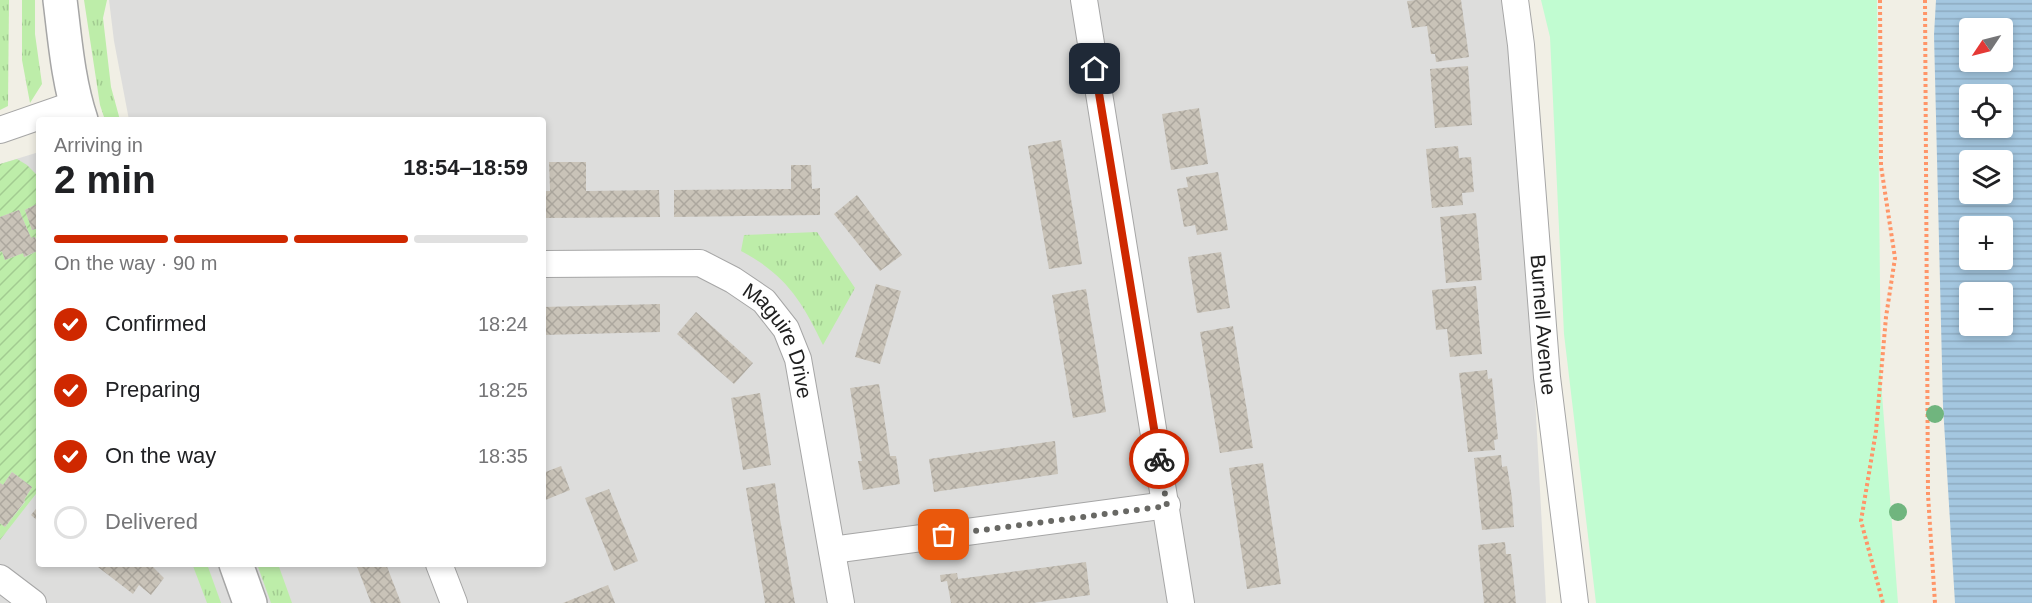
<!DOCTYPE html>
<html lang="en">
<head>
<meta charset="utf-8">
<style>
  :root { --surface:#fff; --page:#f6f6f6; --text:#202124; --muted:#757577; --line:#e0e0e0; --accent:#cf2800 }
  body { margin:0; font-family:Arial,sans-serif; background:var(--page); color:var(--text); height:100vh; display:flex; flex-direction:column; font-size:22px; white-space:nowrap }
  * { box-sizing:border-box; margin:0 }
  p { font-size:20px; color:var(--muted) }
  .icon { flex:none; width:33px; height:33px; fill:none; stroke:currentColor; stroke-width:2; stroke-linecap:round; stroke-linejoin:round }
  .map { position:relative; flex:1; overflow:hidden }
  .details { position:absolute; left:36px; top:117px; width:510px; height:450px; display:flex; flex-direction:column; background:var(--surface); border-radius:6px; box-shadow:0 3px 9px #0003 }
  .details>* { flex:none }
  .needle { width:39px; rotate:235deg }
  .fabs { position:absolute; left:1959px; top:18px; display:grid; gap:12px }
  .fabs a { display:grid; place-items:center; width:54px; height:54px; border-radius:6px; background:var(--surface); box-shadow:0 3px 9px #0003; font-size:30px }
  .pin { position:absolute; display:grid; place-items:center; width:51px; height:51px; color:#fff; margin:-26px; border-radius:12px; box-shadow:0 3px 9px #0006 }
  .courier { position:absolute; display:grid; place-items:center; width:60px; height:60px; margin:-30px; border:4px solid #cf2800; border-radius:50%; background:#fff; color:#222; box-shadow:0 2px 8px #0007 }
  .overview em { font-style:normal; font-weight:800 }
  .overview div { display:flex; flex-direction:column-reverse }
  .overview { display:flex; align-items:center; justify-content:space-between; height:102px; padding:0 18px }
  h1 { font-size:39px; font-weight:800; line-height:45px }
  .bar { display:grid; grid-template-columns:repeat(4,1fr); gap:9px 6px; align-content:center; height:72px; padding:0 18px }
  .bar i { height:8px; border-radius:4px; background:var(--line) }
  .bar .active { background:var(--accent) }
  .bar p { grid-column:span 4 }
  ol { padding:0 18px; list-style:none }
  li { display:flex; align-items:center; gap:18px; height:66px }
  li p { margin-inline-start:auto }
  li .icon { padding:6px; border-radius:50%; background:var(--accent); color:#fff; stroke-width:4 }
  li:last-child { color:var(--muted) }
  li i { width:33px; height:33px; border:3px solid var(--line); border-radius:50% }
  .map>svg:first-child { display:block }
</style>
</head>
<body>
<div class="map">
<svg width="2032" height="603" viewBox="0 0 2032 603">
  <defs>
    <pattern id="grass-tufts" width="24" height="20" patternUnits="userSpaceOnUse" patternTransform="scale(1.5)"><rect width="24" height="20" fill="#bdeda9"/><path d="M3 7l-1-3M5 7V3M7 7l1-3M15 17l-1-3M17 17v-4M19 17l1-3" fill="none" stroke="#a2cb91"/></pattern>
    <pattern id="garden-furrows" width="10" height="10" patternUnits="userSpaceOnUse" patternTransform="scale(1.5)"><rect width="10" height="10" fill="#bdeda9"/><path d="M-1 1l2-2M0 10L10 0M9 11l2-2" fill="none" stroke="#a2cb91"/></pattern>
    <pattern id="water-rules" width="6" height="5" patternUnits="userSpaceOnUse" patternTransform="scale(1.5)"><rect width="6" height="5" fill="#a4c7e0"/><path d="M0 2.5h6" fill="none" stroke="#8daac0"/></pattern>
    <pattern id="building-cross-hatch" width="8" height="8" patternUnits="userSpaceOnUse" patternTransform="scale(1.5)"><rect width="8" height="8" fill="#c9c3b8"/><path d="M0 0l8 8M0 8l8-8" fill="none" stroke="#aca79e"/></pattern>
  </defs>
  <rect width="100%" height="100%" fill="#f1efe5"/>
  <polygon fill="#dddddc" points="109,0 1503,0 1521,132 1546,603 0,603 0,164 39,152 39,564 543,564 543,120 129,120 114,41"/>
  <g fill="url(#grass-tufts)">
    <polygon points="0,0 9,0 8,106 0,110"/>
    <polygon points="22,0 35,0 35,34 42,84 30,103 22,60"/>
    <polygon points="84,0 107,0 103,18 111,87 120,120 105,120 100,105"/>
    <path d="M817,232l38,56 -32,57c-21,-44 -38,-71 -82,-94l3,-16z"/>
    <polygon points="197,564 207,564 221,603 207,603 193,566"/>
    <polygon points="257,564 278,564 292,603 271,603"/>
  </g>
  <polygon fill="#c1fcd1" points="1541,0 1877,0 1881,381 1898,603 1596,603 1564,334 1550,37"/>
  <g fill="url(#garden-furrows)">
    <polygon points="17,159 27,165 39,177 39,203 25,210 32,230 39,228 39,250 35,237 31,238 19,210 0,217 0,164"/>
    <polygon points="39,250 39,490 0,540 0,523 5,527 25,502 24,500 32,487 12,472 3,485 0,483 0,252 2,251 5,260 23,253 25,257"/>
  </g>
  <path fill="url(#water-rules)" fill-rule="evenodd" d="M1936,0h96v603h-77l-12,-197 -9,-371zM1970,28h32v34h-32zM1970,94h32v34h-32zM1970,160h32v34h-32zM1970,226h32v34h-32zM1970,292h32v34h-32z"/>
  <g fill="url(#building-cross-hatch)">
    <polygon points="1416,0 1461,0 1469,57 1436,62 1435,54 1431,54 1427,26 1412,28 1407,1"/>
    <polygon points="1468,66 1472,125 1435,128 1430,69"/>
    <polygon points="1199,108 1208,164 1171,170 1162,114"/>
    <polygon points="1061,140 1082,264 1049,269 1028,146"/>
    <polygon points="1458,146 1459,158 1471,157 1474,192 1462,193 1463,205 1432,208 1426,149"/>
    <polygon points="549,162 586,162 586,191 659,190 660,217 543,218 543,191 550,191"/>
    <polygon points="791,165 811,165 812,189 820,188 820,215 674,217 674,190 791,189"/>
    <polygon points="1218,172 1228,230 1197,235 1195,225 1184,227 1177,189 1188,187 1186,177"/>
    <polygon points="857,195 902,255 880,271 834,214"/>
    <polygon points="39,203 39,228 32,230 25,210"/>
    <polygon points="19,210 31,238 35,237 39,250 24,257 23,253 5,260 2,251 0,252 0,217"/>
    <polygon points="1476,213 1482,280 1446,283 1440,217"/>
    <polygon points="1221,252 1230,308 1197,313 1188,257"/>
    <polygon points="876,284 901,291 880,364 855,357"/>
    <polygon points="1476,286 1482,354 1450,357 1447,329 1436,330 1432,290"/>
    <polygon points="1086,289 1106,412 1073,418 1052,295"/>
    <polygon points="660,304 660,332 543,335 543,307"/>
    <polygon points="696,312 753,363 734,384 677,334"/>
    <polygon points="1233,326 1253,448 1220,453 1200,332"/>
    <polygon points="1487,370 1488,379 1492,378 1498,439 1494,440 1495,450 1468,452 1459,373"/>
    <polygon points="879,384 890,456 896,456 900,484 863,490 858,461 862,461 850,388"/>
    <polygon points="760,393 771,465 743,470 731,398"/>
    <polygon points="1055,441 1058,474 934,492 929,459"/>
    <polygon points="1501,455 1502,467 1507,466 1512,498 1514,527 1482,530 1474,458"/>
    <polygon points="1263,463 1281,584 1247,589 1229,468"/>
    <polygon points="561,466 570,490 543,501 543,473"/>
    <polygon points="12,472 32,487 24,500 25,501 5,527 0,523 0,483 3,485"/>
    <polygon points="775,483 780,519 795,603 765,603 752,524 746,488"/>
    <polygon points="609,489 638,561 614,571 585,498"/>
    <polygon points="39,505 39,522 31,515"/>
    <polygon points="1505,542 1506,554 1511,554 1516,603 1484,603 1478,545"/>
    <polygon points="1086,562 1090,595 1033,603 951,603 947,581 941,582 940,575 957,573 958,579"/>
    <polygon points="94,564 150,564 164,578 151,595 139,585 133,594"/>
    <polygon points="356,564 386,564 401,603 371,603"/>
    <polygon points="608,585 615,603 563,603"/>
  </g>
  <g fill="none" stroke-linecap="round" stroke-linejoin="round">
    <g stroke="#a6a6a6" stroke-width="28">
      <g id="minor">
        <polyline points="1084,0 1181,603"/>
        <path id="s1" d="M1515,0l6,45 26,332 28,226"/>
        <polyline points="0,130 75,104"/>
        <path id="s2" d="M543,264l157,-1 33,17 31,21 22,28 12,30 43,244"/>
        <polyline points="832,550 1167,505"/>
        <polyline points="439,564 454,603"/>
        <polyline points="0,578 33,603"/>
      </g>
    </g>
    <g stroke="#a6a6a6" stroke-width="36">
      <g id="tertiary">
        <path d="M60,0c5,40 8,81 21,120"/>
        <polyline points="236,564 250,603"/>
      </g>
    </g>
    <g stroke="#ff9568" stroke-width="4" stroke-dasharray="3 3" stroke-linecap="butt">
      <polyline points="1880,0 1881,166 1895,258 1886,317 1876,431 1861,521 1883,603"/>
      <polyline points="1925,0 1928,495 1935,603"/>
    </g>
    <use href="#minor" stroke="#fff" stroke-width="26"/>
    <use href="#tertiary" stroke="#fff" stroke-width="33"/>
  </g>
  <g fill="#70b57e">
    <circle cx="1935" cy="414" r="9"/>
    <circle cx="1898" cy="512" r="9"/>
  </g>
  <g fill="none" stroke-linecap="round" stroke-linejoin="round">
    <polyline stroke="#686864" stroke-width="6" stroke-dasharray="0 10.8" points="944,535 1167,506 1159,459"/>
    <polyline stroke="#cf2800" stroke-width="8" points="1095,69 1159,459"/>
  </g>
  <g text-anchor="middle" stroke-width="6" stroke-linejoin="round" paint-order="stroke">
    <g font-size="21" fill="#1f1f1f" stroke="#fff">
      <text dy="7" stroke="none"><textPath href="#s1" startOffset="326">Burnell Avenue</textPath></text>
      <text dy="7" stroke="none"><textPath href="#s2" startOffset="274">Maguire Drive</textPath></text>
    </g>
  </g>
</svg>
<div class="fabs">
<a><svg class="needle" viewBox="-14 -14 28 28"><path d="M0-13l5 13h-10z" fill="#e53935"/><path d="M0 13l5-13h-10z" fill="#757577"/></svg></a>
<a><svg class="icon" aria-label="locate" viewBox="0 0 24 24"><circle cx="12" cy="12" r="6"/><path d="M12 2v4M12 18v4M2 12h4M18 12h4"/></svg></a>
<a><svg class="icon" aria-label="layers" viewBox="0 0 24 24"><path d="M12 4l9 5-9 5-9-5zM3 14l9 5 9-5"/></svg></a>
<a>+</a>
<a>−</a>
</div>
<div class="pin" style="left:944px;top:535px;background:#ea580c"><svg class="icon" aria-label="bag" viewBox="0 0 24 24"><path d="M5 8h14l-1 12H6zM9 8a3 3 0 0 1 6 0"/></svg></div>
<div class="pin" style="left:1095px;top:69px;background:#1f2937"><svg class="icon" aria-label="home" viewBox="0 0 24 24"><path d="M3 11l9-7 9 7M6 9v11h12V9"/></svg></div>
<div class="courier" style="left:1159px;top:459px"><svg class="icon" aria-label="bike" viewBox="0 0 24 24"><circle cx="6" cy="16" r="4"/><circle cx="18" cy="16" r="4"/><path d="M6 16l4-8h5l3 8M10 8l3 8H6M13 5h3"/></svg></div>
<section class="details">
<div class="overview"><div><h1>2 min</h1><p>Arriving in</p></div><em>18:54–18:59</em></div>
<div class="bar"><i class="active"></i><i class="active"></i><i class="active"></i><i></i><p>On the way · 90 m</p></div>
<ol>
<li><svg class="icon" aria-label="check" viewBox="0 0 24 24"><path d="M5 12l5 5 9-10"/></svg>Confirmed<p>18:24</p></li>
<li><svg class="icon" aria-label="check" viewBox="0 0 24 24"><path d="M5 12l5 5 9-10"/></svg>Preparing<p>18:25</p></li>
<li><svg class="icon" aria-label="check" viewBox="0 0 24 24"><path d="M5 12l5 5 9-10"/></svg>On the way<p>18:35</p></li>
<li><i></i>Delivered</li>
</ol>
</section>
</div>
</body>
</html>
